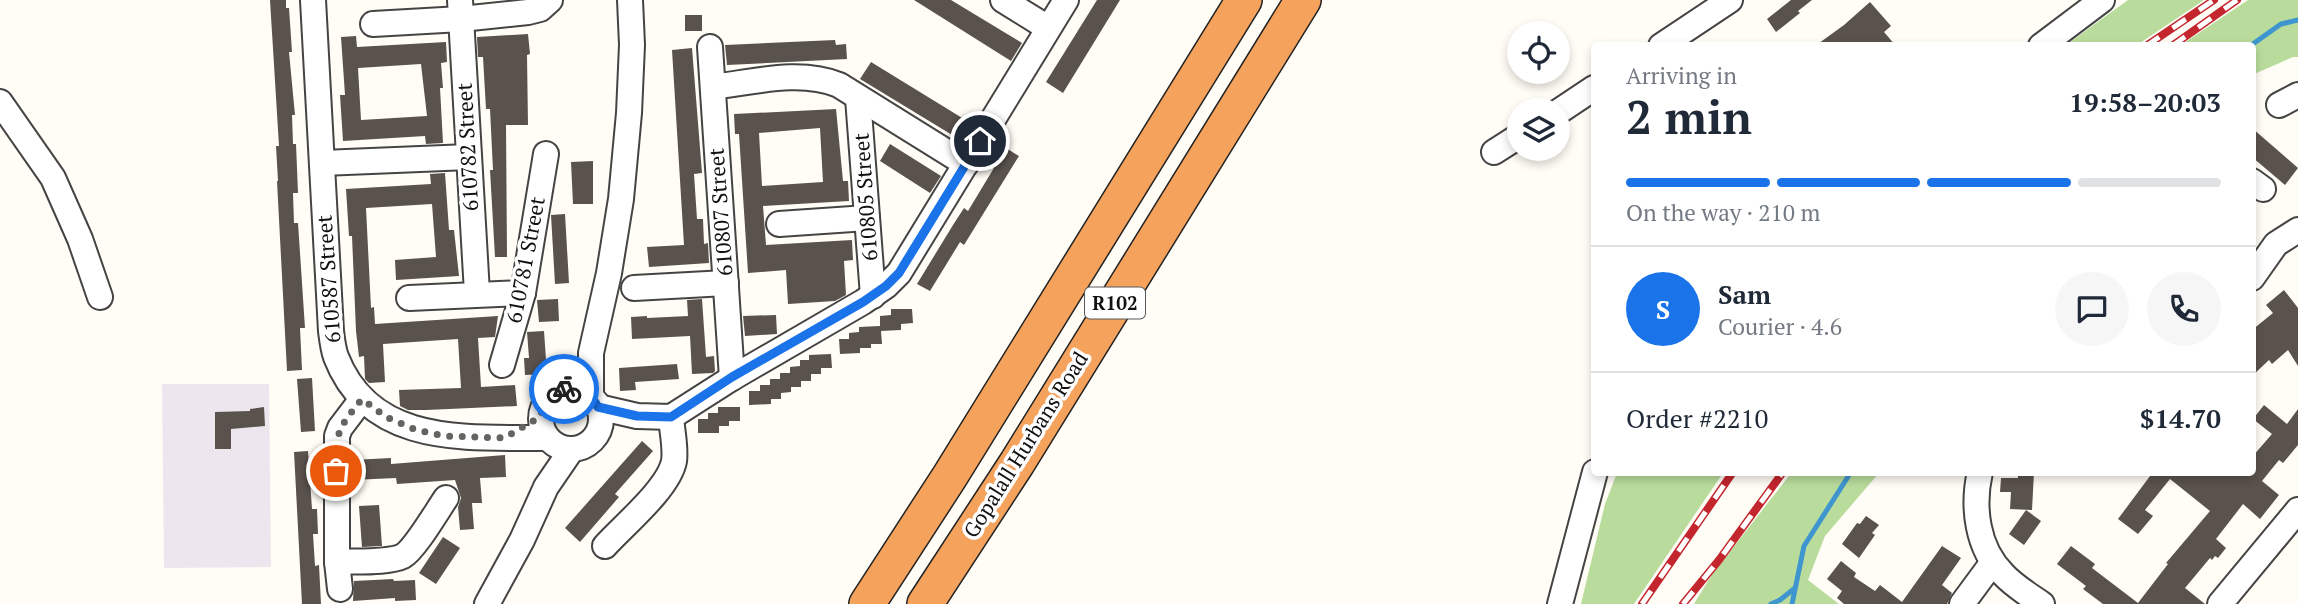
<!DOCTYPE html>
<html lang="en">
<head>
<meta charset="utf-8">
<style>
  :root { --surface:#fff; --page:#f6f6f7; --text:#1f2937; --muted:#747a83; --line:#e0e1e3; --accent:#1a73e8 }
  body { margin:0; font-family:"PT Serif",serif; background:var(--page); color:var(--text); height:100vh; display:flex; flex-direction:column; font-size:26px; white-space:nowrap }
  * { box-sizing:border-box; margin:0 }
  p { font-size:23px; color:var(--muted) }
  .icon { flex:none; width:38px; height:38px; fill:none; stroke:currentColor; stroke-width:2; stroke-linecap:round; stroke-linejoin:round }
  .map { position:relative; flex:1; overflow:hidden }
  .details { position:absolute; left:1591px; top:42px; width:665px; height:434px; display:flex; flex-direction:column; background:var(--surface); border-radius:7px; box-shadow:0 4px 10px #0003 }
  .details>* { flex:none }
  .controls { position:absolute; left:1507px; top:21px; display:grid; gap:14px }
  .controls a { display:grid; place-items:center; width:63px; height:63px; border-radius:50%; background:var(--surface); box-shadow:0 4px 10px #0003; font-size:35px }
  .pin { position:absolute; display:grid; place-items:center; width:60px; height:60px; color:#fff; margin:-30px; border:4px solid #fff; border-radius:50%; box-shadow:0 2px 7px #0007 }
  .courier { position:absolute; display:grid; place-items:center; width:70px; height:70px; margin:-35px; border:5px solid #1a73e8; border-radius:50%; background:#fff; color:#222; box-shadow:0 2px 9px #0007 }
  .headline em { font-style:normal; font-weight:700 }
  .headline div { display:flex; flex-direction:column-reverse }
  .headline { display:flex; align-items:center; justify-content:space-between; height:119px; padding:0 35px }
  h1 { font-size:46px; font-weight:700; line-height:52px }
  .bar { display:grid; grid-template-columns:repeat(4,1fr); gap:10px 7px; align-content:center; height:84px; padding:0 35px }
  .bar i { height:9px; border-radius:5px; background:var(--line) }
  .bar .active { background:var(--accent) }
  .bar p { grid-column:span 4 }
  .line { display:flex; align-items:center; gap:18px; padding:0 35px; border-top:2px solid var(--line) }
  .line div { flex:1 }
  .round { display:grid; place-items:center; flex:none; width:74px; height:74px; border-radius:37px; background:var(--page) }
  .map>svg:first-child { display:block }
</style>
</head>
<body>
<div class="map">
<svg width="2298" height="604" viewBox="0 0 2298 604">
  <rect width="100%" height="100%" fill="#fffdf5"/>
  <polygon fill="#eee6ef" points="162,384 269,384 271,567 164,568"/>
  <g fill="#b9dc9c">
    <polygon points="2128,0 2204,0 2137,45 2066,45"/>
    <polygon points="2248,0 2298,0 2298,57 2293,57 2252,75 2252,46 2181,45"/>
    <polygon points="1792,472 1879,473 1825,536 1808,580 1839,604 1694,604 1711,576"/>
    <polygon points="1617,473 1723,473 1634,604 1581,604 1605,504"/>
  </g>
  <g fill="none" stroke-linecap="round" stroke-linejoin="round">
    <g stroke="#3f96cf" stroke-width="5">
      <polyline points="2250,46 2281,24 2298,20"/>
      <polyline points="1771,604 1780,600 1795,588"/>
      <polyline points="1792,604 1804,546 1851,472"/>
    </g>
  </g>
  <g fill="#5a524d" fill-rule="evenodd">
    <polygon points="270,0 286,0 286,8 289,8 292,52 289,52 295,115 292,115 293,144 296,144 298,193 293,193 294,223 298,223 305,328 300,328 302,370 287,371 277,181 278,181 276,146 279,146"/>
    <polygon points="914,0 951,0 1022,43 1011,61"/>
    <polygon points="1097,0 1120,0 1063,93 1046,82"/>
    <polygon points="1791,0 1812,0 1798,11 1800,13 1776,32 1767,19"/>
    <polygon points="1870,2 1891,26 1884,32 1896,46 1815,46 1844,25"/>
    <rect x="685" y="15" width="17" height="16"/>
    <polygon points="528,34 530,54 527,55 528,125 506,125 507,257 495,257 490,170 493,170 490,109 486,109 483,57 478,57 477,37"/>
    <path d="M356,36l1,11 89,-5 1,20 -6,1 2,25h-3l3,55 -17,1 -1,-8 -82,5 -3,-46h5l-4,-58zM421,64l6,52 -66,4 -3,-52z"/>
    <polygon points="835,40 836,45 846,44 847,59 727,65 725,45"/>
    <polygon points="692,48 702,173 694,174 697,219 703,219 704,244 708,243 709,263 649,267 647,247 684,245 672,50"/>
    <polygon points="871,62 972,124 962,141 860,79"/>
    <path d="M836,109l7,72h5l1,20 -86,5 3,39 86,-5 1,20 -9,1 2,34 -11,6 -47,3 -2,-34 -38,3 -9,-139h-4l-1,-20zM820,128l3,54 -61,4 -3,-53z"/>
    <polygon points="2252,128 2298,168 2285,185 2252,157"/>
    <polygon points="890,144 941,176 930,193 880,161"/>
    <polygon points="1006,148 1019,156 964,245 960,242 930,291 917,284 953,225 964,208 968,211"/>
    <polygon points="593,161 593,204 573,204 571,162"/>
    <polygon points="445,173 449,230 454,230 459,276 396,280 395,260 436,257 432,204 366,208 371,308 374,307 375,324 498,316 495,337 478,338 481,387 515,385 517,406 426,410 408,410 400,406 399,390 461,388 458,339 383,344 385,382 369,383 365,379 364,356 359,357 356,331 352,236 349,236 346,189 431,184 430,174"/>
    <polygon points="565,214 569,283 555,284 551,215"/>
    <polygon points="2284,290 2298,308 2298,366 2288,350 2272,364 2269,360 2252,376 2252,330 2273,313 2266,305"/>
    <polygon points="558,299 559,321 539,322 537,300"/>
    <polygon points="702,299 706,357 714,356 715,371 713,373 692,374 690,336 632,339 631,317 647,316 647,318 688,316 687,300"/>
    <polygon points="891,309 912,309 913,323 901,324 901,330 881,331 882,344 871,344 871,348 860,348 860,353 840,354 839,339 849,339 849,333 859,332 859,327 880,326 880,316 891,315"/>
    <polygon points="776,315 777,334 745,336 743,316"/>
    <polygon points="544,331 547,374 525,375 524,358 529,358 527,332"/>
    <polygon points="831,354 832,368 821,368 821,374 811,374 811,381 801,381 801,387 791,387 791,392 781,393 781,399 771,399 771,404 749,405 749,391 760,391 760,385 770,385 770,379 780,379 780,373 790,373 790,367 800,366 800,360 809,360 809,355"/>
    <polygon points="677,364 679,379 635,382 636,390 620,391 619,368"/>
    <polygon points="312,378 315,431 301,432 297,379"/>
    <polygon points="2264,405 2287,424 2298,409 2298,445 2283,463 2279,460 2262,481 2279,495 2260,519 2243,504 2216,539 2226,548 2218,558 2215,556 2212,560 2210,558 2185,588 2205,604 2103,604 2083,589 2086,586 2057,564 2071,546 2095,564 2092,568 2138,603 2168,564 2166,563 2210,511 2170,479 2145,510 2153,516 2138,534 2118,519 2153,472 2252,472 2252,457 2272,434 2253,419"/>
    <polygon points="264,407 265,426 231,429 231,449 215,449 215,412 250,411 250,409"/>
    <polygon points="718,407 740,407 740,421 729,421 729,426 719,426 719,433 698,433 698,419 708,419 708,413 718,413"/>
    <polygon points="642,441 653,451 615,494 619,497 580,542 565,528"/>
    <polygon points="308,451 312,509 317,509 318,534 313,534 315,566 319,565 321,604 302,604 294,452"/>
    <polygon points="505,455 506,477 480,478 482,503 472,503 474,529 460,530 458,507 461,498 455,480 397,484 396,478 352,480 352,460 391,458 391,464"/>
    <polygon points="2018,472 2034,472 2032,510 2010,509 2011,492 2000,492 2001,478 2018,478"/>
    <polygon points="379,505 382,546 362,547 359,506"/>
    <polygon points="2026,510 2041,521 2024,545 2009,534"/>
    <polygon points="1866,516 1879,525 1872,533 1875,535 1859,558 1842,544 1857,523 1860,524"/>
    <polygon points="443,537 460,548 436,584 419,573"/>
    <polygon points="1942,546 1961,558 1942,585 1952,593 1947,604 1844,604 1837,598 1842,591 1827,579 1841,561 1856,573 1854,577 1875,591 1880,585 1902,602"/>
    <polygon points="393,579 394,581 415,580 416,600 395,601 395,598 353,601 354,581"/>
  </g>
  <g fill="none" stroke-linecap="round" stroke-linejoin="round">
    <g stroke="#444" stroke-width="28">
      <g id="minor">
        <path d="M313,0l18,331c1,8 2,18 5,26 35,90 131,80 210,81"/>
        <polyline points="460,0 477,293"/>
        <polyline points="1003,0 1048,28"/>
        <polyline points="373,24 461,19 528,12 540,9 550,0"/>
        <polyline points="1661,46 1730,0"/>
        <polyline points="2041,46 2102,0"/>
        <polyline points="710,47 732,378"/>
        <path d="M713,87c41,-5 87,-18 126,-2l127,79"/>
        <polyline points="858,98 873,296"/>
        <polyline points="0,102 53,178 80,239 100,297"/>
        <polyline points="2279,105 2298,95"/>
        <polyline points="1558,112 1594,88"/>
        <polyline points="1494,152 1519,136"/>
        <polyline points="322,163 469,157"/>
        <polyline points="2252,181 2263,189"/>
        <polyline points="779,224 867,218"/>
        <polyline points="2252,278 2276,244 2298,230"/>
        <polyline points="634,288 726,283"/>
        <polyline points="409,298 523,293"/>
        <polyline points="502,365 523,293 546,154"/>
        <circle cx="571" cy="419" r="30"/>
        <polyline points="591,397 591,353 609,273 621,199 629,113 632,45 630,0"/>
        <polyline points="598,407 637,416 671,417 732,378 863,302 886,286 899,273 1066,0"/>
        <path d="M1980,472c-8,35 -3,76 23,102 11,12 26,21 39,30"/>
        <path d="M605,546c19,-21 64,-58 69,-85 2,-13 -2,-30 -3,-44"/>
        <path d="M337,562c18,-1 52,1 66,-6 12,-7 34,-45 43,-58"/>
        <polyline points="340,589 337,562 337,436 340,428 362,399"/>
        <polyline points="487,604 522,540 546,487 572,449"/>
        <polyline points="1560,604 1595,472"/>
        <polyline points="1962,604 1993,562"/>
        <polyline points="2220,604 2298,510"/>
      </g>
    </g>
    <g stroke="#222" stroke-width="38">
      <g id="highway">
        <polyline points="867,604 950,476 1244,0"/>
        <polyline points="925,604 1017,463 1303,0"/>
      </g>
    </g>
    <use href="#minor" stroke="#fff" stroke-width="24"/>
    <use href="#highway" stroke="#f5a25d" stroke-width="35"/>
    <g stroke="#c4262e" stroke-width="8">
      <g id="rail">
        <polyline points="2146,46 2214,0"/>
        <polyline points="2172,46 2237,0"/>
        <polyline points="1642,604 1733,472"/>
        <polyline points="1683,604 1719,560 1783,472"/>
      </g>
    </g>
    <use href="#rail" stroke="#fff" stroke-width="5" stroke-dasharray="16" stroke-linecap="butt"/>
  </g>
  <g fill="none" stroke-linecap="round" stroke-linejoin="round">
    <path stroke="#646461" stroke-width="7" stroke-dasharray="0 12.6" d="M336,471c0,-40 1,-41 26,-72l24,18 30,13 29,6 59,2 36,-21c4,-14 9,-23 24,-28"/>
    <path stroke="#1a73e8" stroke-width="9" d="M564,389c16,-1 26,4 34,18l39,9 34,1 61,-40 131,-75 23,-16 13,-13 81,-132"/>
  </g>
  <g text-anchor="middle" stroke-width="7" stroke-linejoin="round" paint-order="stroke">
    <rect fill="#fff" stroke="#585858" stroke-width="2" x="1085" y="287.5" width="60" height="31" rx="5"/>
    <g font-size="19" font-weight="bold" fill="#111">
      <text x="1115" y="310">R102</text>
    </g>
    <g font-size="21" fill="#111" stroke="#fff">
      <text transform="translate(468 147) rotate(-93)" y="7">610782 Street</text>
      <text transform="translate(866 197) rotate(-94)" y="7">610805 Street</text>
      <text transform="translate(721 212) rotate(-94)" y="7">610807 Street</text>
      <text transform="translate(526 260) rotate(-79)" y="7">610781 Street</text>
      <text transform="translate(329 279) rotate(-94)" y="7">610587 Street</text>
      <text transform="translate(1026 445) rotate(-58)" y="7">Gopalall Hurbans Road</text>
    </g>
  </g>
</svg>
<div class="controls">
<a><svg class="icon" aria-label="locate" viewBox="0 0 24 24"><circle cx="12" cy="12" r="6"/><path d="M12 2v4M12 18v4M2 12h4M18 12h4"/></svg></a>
<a><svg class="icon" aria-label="layers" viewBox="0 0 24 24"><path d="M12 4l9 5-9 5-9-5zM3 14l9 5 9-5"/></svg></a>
</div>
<div class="pin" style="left:336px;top:471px;background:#ea580c"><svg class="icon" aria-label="bag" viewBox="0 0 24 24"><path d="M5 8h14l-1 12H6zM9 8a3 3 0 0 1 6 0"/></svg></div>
<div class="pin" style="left:980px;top:141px;background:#1f2937"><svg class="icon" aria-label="home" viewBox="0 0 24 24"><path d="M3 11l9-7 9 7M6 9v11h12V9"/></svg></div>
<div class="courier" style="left:564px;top:389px"><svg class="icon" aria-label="bike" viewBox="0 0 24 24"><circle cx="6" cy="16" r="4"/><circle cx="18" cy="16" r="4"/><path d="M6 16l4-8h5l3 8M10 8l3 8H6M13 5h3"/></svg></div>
<section class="details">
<div class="headline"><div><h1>2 min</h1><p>Arriving in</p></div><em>19:58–20:03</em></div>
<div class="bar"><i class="active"></i><i class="active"></i><i class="active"></i><i></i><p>On the way · 210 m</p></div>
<div class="line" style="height:126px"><b class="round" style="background:var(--accent);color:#fff">S</b><div><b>Sam</b><p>Courier · 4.6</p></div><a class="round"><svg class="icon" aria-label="chat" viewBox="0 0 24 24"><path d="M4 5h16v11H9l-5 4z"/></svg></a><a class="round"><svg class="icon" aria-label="phone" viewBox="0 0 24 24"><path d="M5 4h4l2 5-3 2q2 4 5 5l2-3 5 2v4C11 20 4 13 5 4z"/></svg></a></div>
<div class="line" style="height:91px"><div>Order #2210</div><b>$14.70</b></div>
</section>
</div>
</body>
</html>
